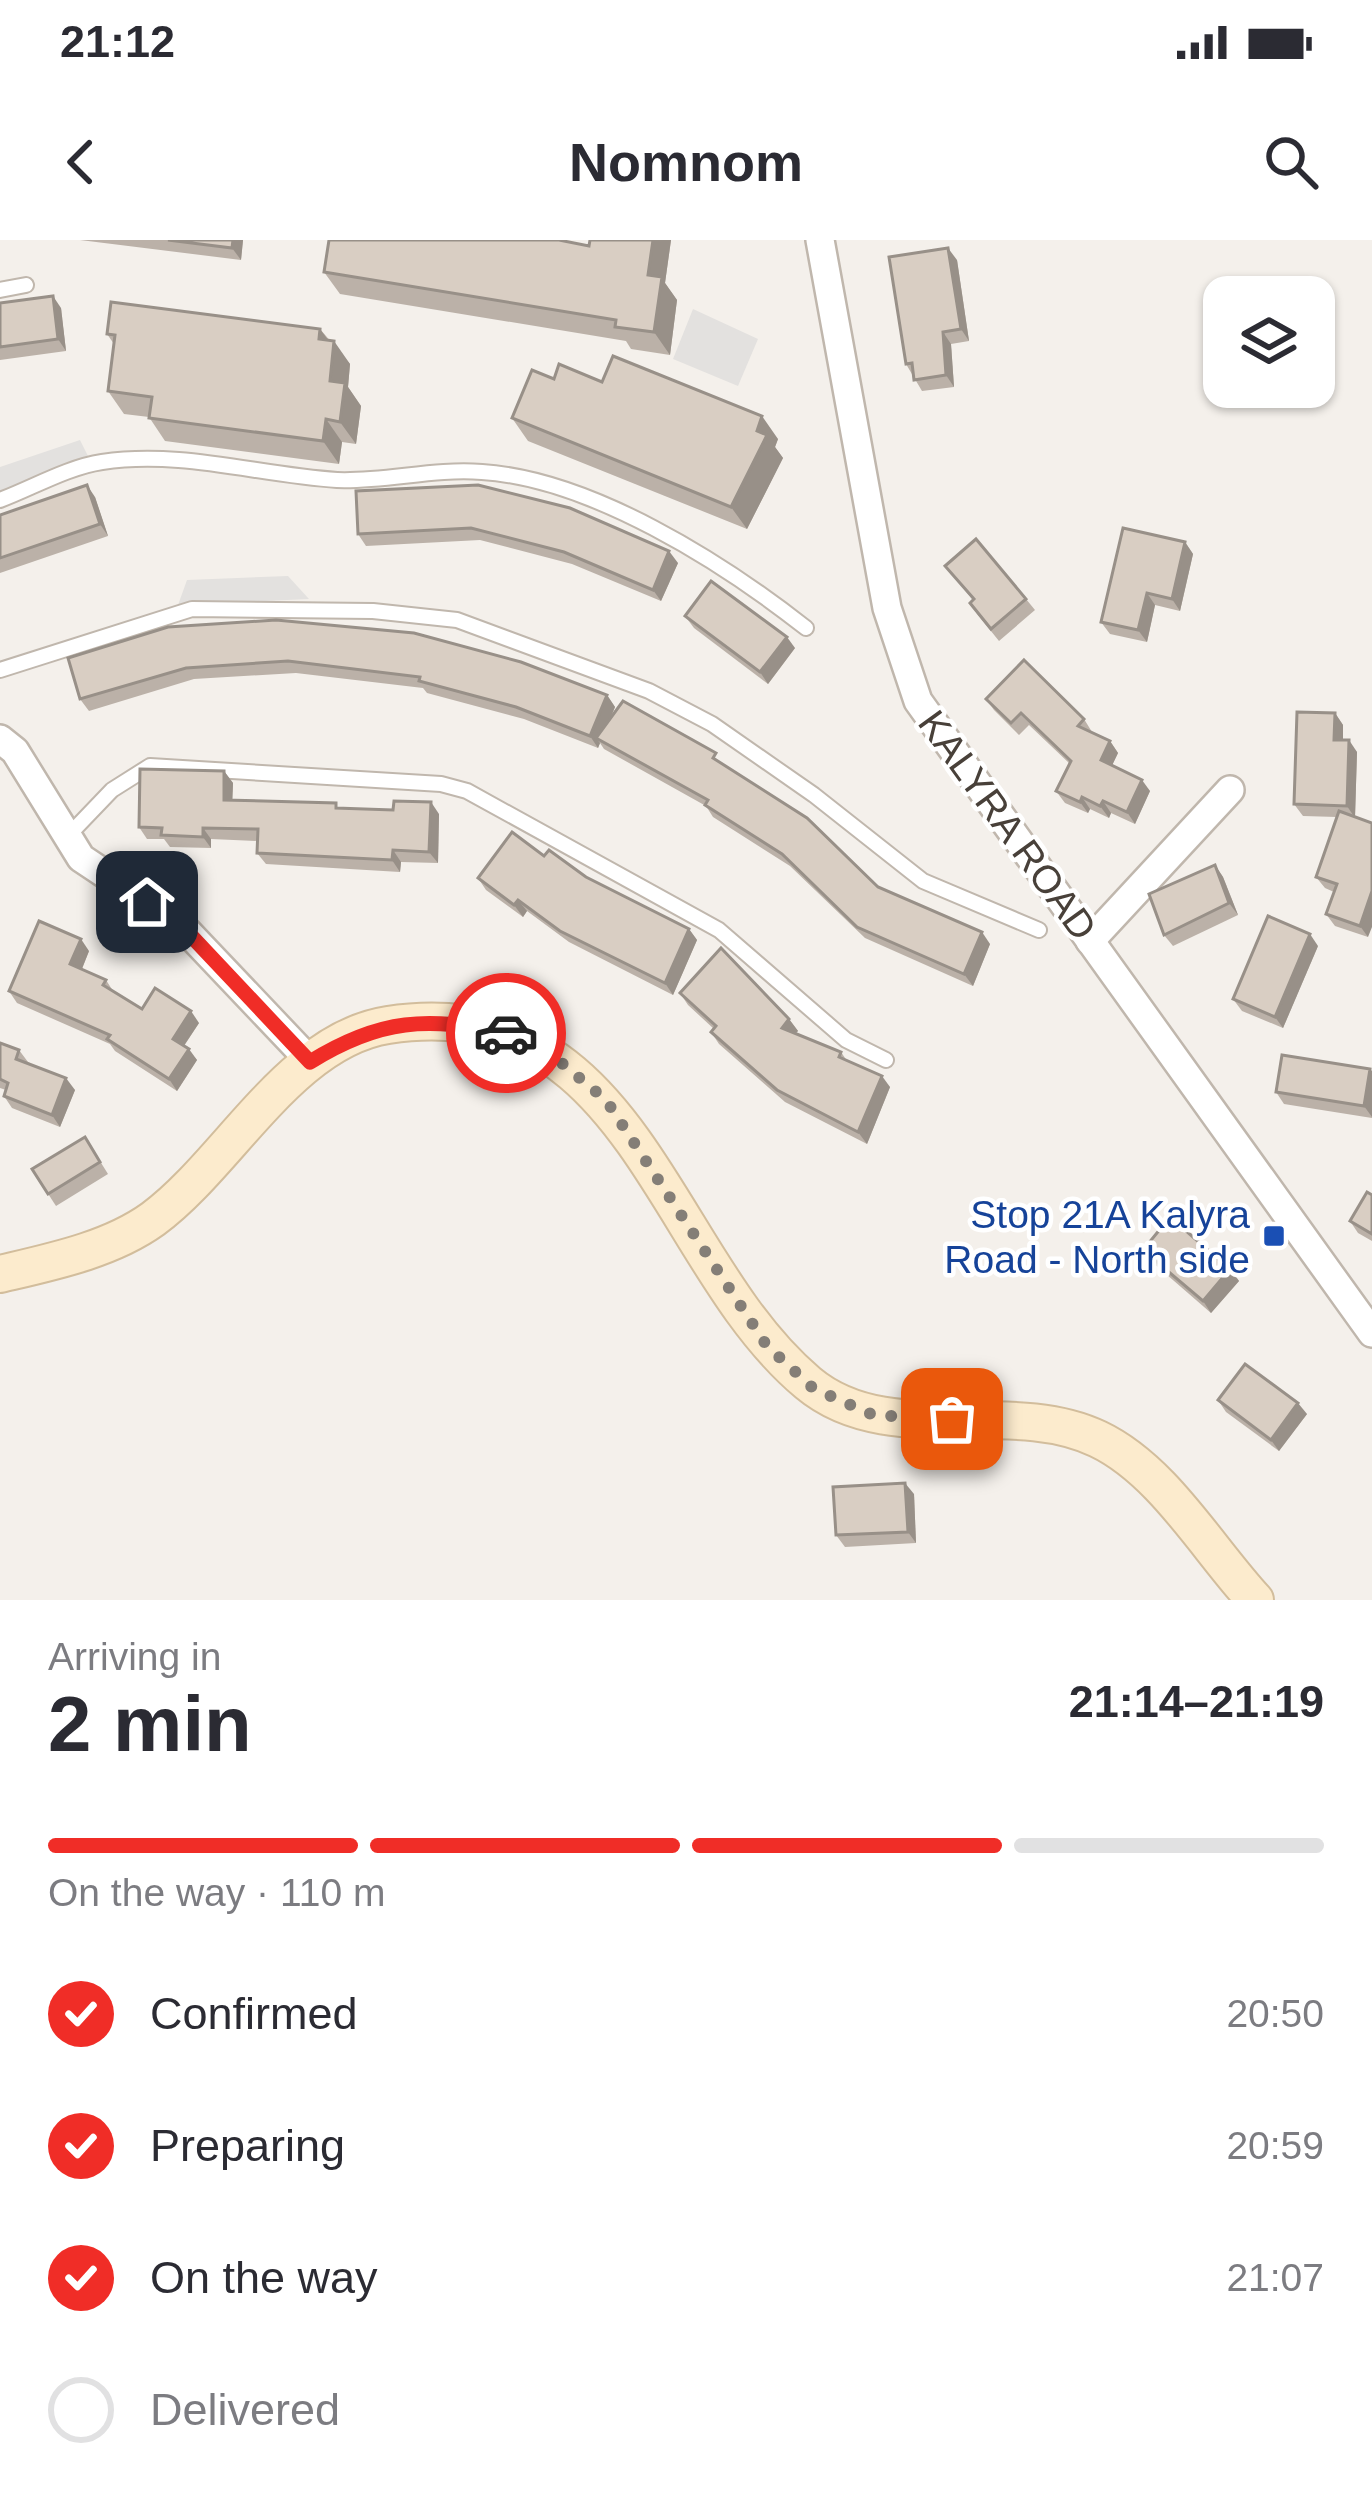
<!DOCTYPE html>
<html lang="en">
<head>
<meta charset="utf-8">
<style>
  :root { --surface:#fff; --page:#f7f7f7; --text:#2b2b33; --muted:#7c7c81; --line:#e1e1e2; --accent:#f02d27 }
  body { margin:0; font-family:Helvetica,sans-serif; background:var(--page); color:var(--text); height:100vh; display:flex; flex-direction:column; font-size:45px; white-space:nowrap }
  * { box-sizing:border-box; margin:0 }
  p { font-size:39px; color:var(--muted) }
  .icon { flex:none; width:66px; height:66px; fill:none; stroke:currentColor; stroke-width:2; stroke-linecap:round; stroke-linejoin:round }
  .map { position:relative; height:1360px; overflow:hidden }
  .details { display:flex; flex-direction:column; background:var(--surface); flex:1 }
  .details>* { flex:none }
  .controls { position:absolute; left:1203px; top:36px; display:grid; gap:24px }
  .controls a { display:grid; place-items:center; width:132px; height:132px; border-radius:24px; background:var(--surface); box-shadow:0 3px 9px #0004; font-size:60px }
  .pin { position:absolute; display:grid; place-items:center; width:102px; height:102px; color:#fff; margin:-51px; border-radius:24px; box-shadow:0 6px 18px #0006 }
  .courier { position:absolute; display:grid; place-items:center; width:120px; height:120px; margin:-60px; border:9px solid #f02d27; border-radius:50%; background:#fff; color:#222; box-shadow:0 3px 15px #0007 }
  .overview em { font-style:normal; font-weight:800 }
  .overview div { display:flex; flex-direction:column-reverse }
  .overview { display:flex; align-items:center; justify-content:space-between; height:204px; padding:0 48px }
  h1 { font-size:78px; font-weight:800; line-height:90px }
  .bar { display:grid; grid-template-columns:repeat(4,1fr); gap:18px 12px; align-content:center; height:144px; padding:0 48px }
  .bar i { height:15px; border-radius:9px; background:var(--line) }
  .bar .on { background:var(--accent) }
  .bar p { grid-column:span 4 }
  ol { padding:0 48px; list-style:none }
  li { display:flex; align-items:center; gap:36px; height:132px }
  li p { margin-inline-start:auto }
  li .icon { padding:12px; border-radius:50%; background:var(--accent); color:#fff; stroke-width:4 }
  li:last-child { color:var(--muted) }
  li i { width:66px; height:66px; border:6px solid var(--line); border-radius:50% }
  .status { display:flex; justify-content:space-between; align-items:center; height:84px; padding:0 60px; background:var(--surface); direction:ltr }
  .status svg { height:33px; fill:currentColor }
  header { display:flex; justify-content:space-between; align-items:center; height:156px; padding:0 48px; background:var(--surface); font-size:54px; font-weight:800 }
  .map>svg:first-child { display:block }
</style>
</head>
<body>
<div class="status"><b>21:12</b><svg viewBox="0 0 49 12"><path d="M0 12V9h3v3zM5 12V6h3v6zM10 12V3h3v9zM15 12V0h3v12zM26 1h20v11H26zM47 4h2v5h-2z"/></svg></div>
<header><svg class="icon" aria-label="back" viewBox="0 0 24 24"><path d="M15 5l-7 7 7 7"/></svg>Nomnom<svg class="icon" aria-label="search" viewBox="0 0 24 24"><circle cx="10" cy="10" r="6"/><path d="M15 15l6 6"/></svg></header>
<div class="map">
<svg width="1372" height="1360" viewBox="0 0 1372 1360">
  <rect width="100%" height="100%" fill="#f4f0eb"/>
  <g fill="#e3e1df">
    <polygon points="693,69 758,99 738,146 673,119"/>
    <polygon points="80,200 89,218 0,253 0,227"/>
    <polygon points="288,336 309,359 178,365 187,340"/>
  </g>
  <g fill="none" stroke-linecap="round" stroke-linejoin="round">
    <g stroke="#c0b7ad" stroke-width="18">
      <g id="lane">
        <polyline points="0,50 26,45"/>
        <path d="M0,260c32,-12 68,-33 102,-38 80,-12 156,13 235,18 48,2 97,-12 145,-8 109,7 240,90 324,156"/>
        <polyline points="0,430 192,369 373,371 457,380 649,451 712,484 814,555 923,641 1039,690"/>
        <polyline points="66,598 112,550 150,526 441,544 467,551 719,690 846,800 886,820"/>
      </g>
    </g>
    <g stroke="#c0b7ad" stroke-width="32">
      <g id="street">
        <polyline points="820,0 887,368 918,461 1372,1093"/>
        <polyline points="0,499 15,511 81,618 180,684 311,822"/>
        <polyline points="1090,701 1230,550"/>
      </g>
    </g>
    <g stroke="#d2bd9c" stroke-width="40">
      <path id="secondary" d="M0,1034c51,-12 110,-24 153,-55 75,-55 137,-179 235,-194 246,-37 274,236 420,358 80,67 201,13 290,56 65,31 109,109 157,161"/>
    </g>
    <use href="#lane" stroke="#fff" stroke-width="14"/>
    <use href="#street" stroke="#fff" stroke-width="27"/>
    <use href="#secondary" stroke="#fcebcd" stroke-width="36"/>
  </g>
  <g fill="#bbb1a8">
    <polygon points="80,0 243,0 241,20"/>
    <polygon points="590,0 671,0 665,43 677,60 670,115 631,109 626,101 340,54 324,32 589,6"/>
    <polygon points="957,20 969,101 951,104 954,147 922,151 906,124"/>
    <polygon points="0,63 61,68 66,111 0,120"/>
    <polygon points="320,89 350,124 348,147 361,166 356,204 342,202 339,224 165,201 149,177 124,174 108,151 114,104 107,94"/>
    <polygon points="554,139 602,142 778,199 775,207 783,218 747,289 528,201 512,178"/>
    <polygon points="356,251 678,323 661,361 572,324 480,300 366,306 358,294"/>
    <polygon points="95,257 108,296 0,333 0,275"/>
    <polygon points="1185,302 1193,314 1180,371 1155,365 1147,402 1110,394 1101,382"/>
    <polygon points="945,326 1026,359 1035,370 999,401 978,375 970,363 973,360"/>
    <polygon points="685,376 795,408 768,444 694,388"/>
    <polygon points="414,393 607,455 615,467 611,477 724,525 878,647 990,704 973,746 865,698 790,626 713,577 706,566 604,509 600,503 598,508 524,479 427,453 423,448 296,433 194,439 89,471 80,459 68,418"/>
    <polygon points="986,459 1084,479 1092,492 1110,501 1118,513 1112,525 1150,551 1135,584 1111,573 1109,578 1090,569 1088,573 1065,563 1056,551 1069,523 1029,485 1019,495 994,470"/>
    <polygon points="1335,473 1343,485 1343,500 1357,512 1355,577 1368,697 1335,686 1326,674 1334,652 1325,648 1316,637 1337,577 1303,576 1294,564"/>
    <polygon points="224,531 233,543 232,560 439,574 438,623 401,622 400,632 266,624 257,613 257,601 211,599 211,608 170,607 164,599 147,599 139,587"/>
    <polygon points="544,616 689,689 697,700 673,755 569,702 527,671 523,677 486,650 478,638"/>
    <polygon points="1215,625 1223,637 1238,675 1173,706 1164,695"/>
    <polygon points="1318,706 1283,788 1242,771 1233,759"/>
    <polygon points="89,711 82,729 106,740 113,751 142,769 199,783 184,806 197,820 177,851 115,811 110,804 17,763 9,751"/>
    <polygon points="680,753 789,779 798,791 795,793 841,812 847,821 890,847 867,904 785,862 719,804 711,792 714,789 688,765"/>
    <polygon points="0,803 19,810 28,822 75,850 60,887 12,868 4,856 6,850 0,848"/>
    <polygon points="1372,831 1372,878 1284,864 1276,852"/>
    <polygon points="85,897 108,934 56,966 32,929"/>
    <polygon points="1372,955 1372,1001 1358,993 1350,981"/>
    <polygon points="1143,1010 1230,1029 1239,1041 1211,1073 1151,1021"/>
    <polygon points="1218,1160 1307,1174 1279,1211 1226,1172"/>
    <polygon points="914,1254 916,1303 845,1307 836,1295"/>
  </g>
  <g fill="#989088">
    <polygon points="233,0 243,0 241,20 232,8"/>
    <polygon points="653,0 671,0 665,43 677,60 670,115 654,92 648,35"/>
    <polygon points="948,8 957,20 969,101 961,89"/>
    <polygon points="53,56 61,68 66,111 58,99"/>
    <polygon points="320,89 334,108 334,101 350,124 348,147 361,166 356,204 340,182 319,99"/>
    <polygon points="943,92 951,104 954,147 946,135"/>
    <polygon points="762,176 778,199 775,207 783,218 747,289 731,267"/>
    <polygon points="326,179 342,202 339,224 323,201"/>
    <polygon points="87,245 95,257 108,296 100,284"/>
    <polygon points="1185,302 1193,314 1180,371 1172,359"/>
    <polygon points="669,311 678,323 661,361 653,350"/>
    <polygon points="1147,353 1155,365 1147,402 1138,390"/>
    <polygon points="787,397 795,408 768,444 760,432"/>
    <polygon points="607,455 615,467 601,500 596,498 600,503 598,508 590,496"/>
    <polygon points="1335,473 1343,485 1343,512 1334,500"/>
    <polygon points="1349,500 1357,512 1355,578 1347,566"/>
    <polygon points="1110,501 1118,513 1109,532 1101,520"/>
    <polygon points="224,531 233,543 232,572 224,560"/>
    <polygon points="1142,540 1150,551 1135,584 1127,572"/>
    <polygon points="1082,557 1090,569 1088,573 1080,562"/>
    <polygon points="1103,561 1111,573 1109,578 1100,566"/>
    <polygon points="431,562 439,574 438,623 429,612"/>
    <polygon points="203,588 211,599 211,608 203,597"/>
    <polygon points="393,610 401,622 400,632 392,620"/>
    <polygon points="1215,625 1223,637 1238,675 1229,663"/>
    <polygon points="1372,651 1372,687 1368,697 1360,686"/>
    <polygon points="518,660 527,671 523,677 514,665"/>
    <polygon points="689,689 697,700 673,755 665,743"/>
    <polygon points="982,692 990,704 973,746 964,734"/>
    <polygon points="1310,694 1318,706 1283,788 1275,777"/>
    <polygon points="81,699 89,711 79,736 70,724"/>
    <polygon points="191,771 199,783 181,810 173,799"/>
    <polygon points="789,779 798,791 790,799 782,788"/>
    <polygon points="189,809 197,820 177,851 169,839"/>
    <polygon points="1370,829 1372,831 1372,877 1364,866"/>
    <polygon points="882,836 890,847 867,904 858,892"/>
    <polygon points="66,838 75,850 60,887 52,875"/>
    <polygon points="1230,1029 1239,1041 1211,1073 1203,1061"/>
    <polygon points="1298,1163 1307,1174 1279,1211 1271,1200"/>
    <polygon points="905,1243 914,1254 916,1303 908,1292"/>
  </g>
  <g fill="#d9cec3" stroke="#989088" stroke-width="3">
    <polygon points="168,0 233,0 232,8"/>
    <polygon points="329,0 559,0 589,6 590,0 653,0 648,35 662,37 654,92 615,87 616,80 324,32"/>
    <polygon points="948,8 961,89 943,92 946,135 914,140 912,123 906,124 889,17"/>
    <polygon points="53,56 58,99 0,107 0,63"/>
    <polygon points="111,62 320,89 319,99 334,101 330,141 345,143 340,182 326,179 323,201 149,178 152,157 108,151 115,95 107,94"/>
    <polygon points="613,116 762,176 757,191 767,195 731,267 512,178 532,130 554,139 559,124 602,142"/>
    <polygon points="87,245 100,284 0,318 0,275"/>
    <polygon points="478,245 570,268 669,311 653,350 564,312 471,288 358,294 356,251"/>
    <polygon points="1123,288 1185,302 1172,359 1147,353 1138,390 1101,382"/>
    <polygon points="976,299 1026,359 991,389 970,363 974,359 945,326"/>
    <polygon points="711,341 787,397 760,432 685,376"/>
    <polygon points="276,380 414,393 521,422 607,455 590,496 516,467 419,441 420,437 288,421 186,428 80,459 68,418 168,387"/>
    <polygon points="1024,420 1084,479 1078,486 1110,501 1101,520 1142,540 1127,572 1103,561 1100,566 1082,557 1080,562 1056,551 1071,521 1021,473 1011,483 986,459"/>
    <polygon points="623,461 716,513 713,518 807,578 878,647 982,692 964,734 857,687 782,614 705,565 708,560 596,498"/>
    <polygon points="1297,472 1335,473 1334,500 1349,500 1347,566 1294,564"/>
    <polygon points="140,529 224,531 224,560 336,563 336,568 393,570 394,561 431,562 429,612 393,610 392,620 257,613 258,589 203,588 203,597 161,595 162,588 139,587"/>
    <polygon points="1339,571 1372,583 1372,651 1360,686 1326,674 1337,644 1316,637"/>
    <polygon points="512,592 544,616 549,610 586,637 689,689 665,743 560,691 518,660 514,665 478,638"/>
    <polygon points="1215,625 1229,663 1164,695 1149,654"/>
    <polygon points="1268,676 1310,694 1275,777 1233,759"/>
    <polygon points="39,681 81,699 70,724 106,740 103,745 142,769 155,748 191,771 173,799 189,809 169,839 107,799 110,795 9,751"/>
    <polygon points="721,708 789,779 782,788 841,812 839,817 882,836 858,892 777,850 711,792 716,786 680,753"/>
    <polygon points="0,803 19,810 16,819 66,838 52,875 4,856 8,843 0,839"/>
    <polygon points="1282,815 1370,829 1364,866 1276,852"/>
    <polygon points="85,897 100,922 48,954 32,929"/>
    <polygon points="1367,952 1372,955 1372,994 1350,981"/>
    <polygon points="1170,977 1230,1029 1203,1061 1143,1010"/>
    <polygon points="1245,1124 1298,1163 1271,1200 1218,1160"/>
    <polygon points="905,1243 908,1292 836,1295 833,1247"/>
  </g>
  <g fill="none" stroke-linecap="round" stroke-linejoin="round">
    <polyline stroke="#847e77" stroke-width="12" stroke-dasharray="0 21.6" points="506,793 552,815 606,860 767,1106 813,1148 873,1175 952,1179"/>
    <path stroke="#f02d27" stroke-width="15" d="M147,662l33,22 130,138c71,-44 117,-45 196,-29"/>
  </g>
  <rect fill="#1a4fb4" stroke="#fff" stroke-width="4.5" x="1262" y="984" width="24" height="24" rx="6"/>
  <g text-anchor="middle" stroke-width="9" stroke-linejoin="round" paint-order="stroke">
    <g font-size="39" fill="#484039" stroke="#fff">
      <text transform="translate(1008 585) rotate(54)" y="14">KALYRA ROAD</text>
    </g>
    <g font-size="39" fill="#164399" stroke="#fff" text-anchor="end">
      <text x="1250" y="988">Stop 21A Kalyra<tspan x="1250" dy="45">Road - North side</tspan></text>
    </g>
  </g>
</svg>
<div class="controls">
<a><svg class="icon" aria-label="layers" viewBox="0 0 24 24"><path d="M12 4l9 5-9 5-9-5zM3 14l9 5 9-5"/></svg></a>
</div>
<div class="pin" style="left:952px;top:1179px;background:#ea580c"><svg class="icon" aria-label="bag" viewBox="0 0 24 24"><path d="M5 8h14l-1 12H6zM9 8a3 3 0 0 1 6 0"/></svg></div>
<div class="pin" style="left:147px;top:662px;background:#1f2937"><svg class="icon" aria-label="home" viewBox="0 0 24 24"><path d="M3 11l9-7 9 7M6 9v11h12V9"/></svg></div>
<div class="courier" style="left:506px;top:793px"><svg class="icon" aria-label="car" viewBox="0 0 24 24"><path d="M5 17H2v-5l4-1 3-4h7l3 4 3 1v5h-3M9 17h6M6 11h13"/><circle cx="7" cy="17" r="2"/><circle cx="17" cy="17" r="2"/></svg></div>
</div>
<section class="details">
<div class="overview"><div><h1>2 min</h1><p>Arriving in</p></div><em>21:14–21:19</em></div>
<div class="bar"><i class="on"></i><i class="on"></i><i class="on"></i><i></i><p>On the way · 110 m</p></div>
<ol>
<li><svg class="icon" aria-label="check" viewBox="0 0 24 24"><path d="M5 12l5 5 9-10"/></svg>Confirmed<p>20:50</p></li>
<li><svg class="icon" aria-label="check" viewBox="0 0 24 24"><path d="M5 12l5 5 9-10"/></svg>Preparing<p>20:59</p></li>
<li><svg class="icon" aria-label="check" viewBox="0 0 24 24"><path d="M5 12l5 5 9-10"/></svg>On the way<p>21:07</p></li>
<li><i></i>Delivered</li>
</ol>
</section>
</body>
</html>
